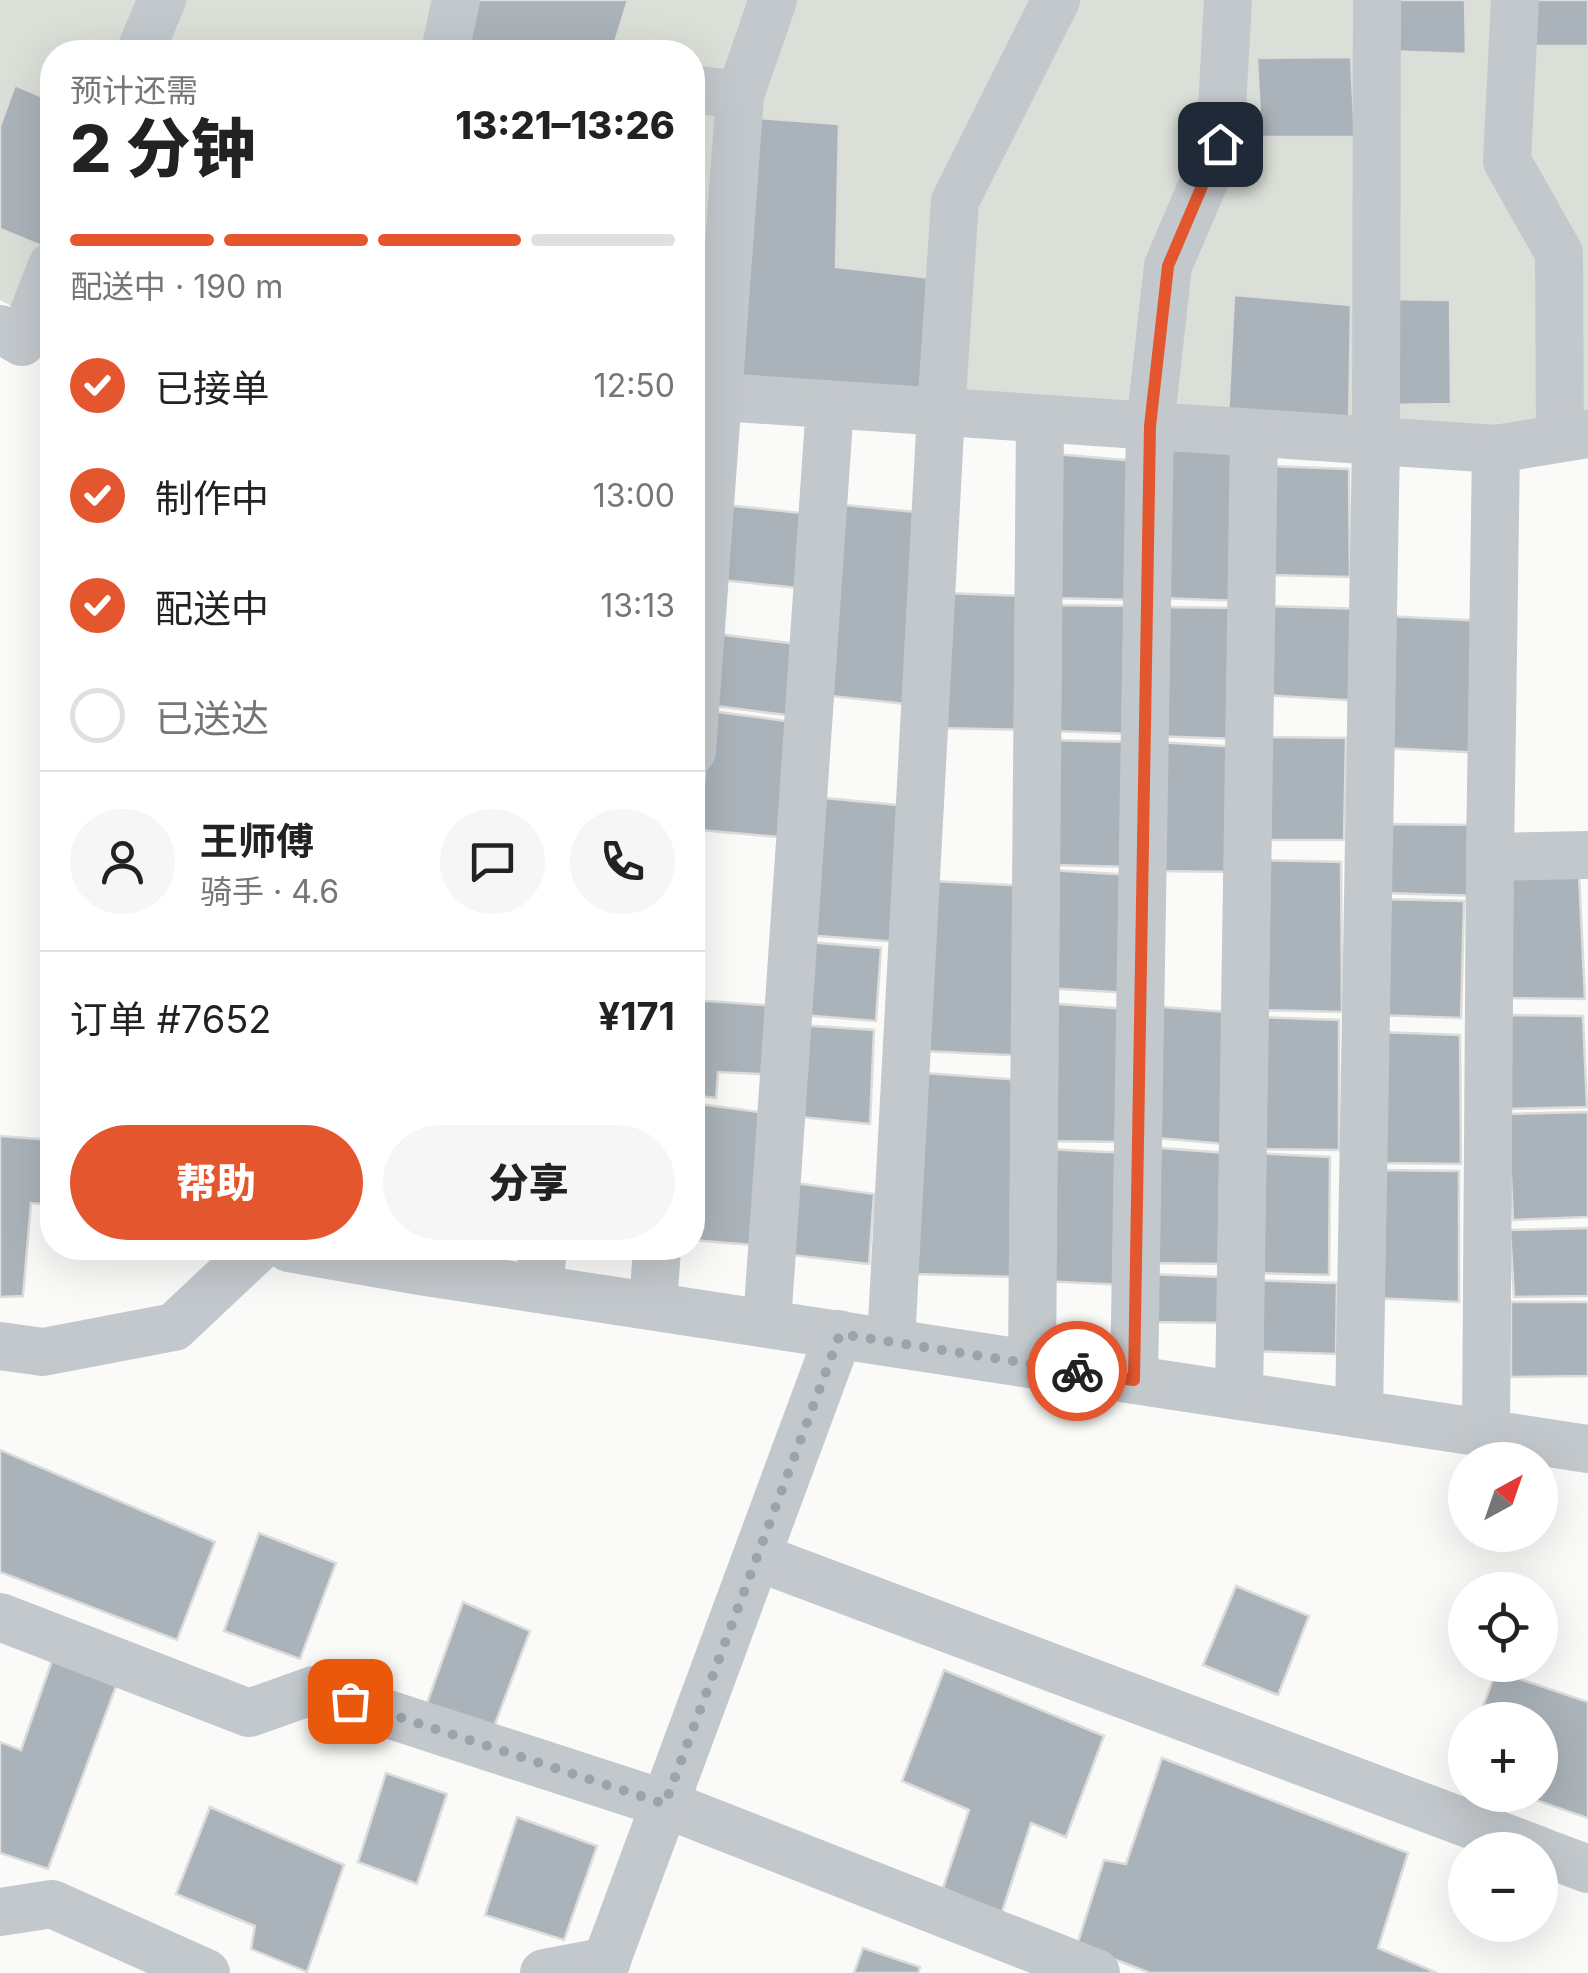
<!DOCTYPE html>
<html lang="zh">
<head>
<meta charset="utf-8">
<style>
  :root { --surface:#fff; --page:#f6f6f6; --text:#222; --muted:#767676; --line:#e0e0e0; --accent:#e4572e }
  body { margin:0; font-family:Inter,"Noto Sans SC",sans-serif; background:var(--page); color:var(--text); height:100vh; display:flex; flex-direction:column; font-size:38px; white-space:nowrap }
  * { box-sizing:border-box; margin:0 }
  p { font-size:32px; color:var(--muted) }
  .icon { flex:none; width:55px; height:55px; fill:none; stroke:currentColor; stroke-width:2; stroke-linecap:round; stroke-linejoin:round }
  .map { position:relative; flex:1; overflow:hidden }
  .panel { position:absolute; left:40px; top:40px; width:665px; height:1220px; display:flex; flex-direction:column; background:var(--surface); border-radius:40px; box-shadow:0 10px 40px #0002 }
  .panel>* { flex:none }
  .needle { width:65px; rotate:40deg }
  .buttons { position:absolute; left:1448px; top:1442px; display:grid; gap:20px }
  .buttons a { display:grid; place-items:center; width:110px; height:110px; border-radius:50%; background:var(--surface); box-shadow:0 10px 40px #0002; font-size:50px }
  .pin { position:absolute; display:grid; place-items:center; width:85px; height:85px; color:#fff; margin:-42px; border-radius:20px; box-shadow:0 5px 15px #0006 }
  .courier { position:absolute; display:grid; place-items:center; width:100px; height:100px; margin:-50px; border:8px solid #e4572e; border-radius:50%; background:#fff; color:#222; box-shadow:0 2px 12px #0007 }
  .headline em { font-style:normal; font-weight:800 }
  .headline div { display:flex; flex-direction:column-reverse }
  .headline { display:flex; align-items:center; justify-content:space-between; height:170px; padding:0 30px }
  h1 { font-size:65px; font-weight:800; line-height:75px }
  .bar { display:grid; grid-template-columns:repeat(4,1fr); gap:15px 10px; align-content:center; height:120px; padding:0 30px }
  .bar i { height:12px; border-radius:8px; background:var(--line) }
  .bar .on { background:var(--accent) }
  .bar p { grid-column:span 4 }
  .line { display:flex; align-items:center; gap:25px; padding:0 30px; border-top:2px solid var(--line) }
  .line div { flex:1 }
  .round { display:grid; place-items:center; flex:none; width:105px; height:105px; border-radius:52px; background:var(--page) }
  ol { padding:0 30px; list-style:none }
  li { display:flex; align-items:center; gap:30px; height:110px }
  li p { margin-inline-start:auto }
  li .icon { padding:10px; border-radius:50%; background:var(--accent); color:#fff; stroke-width:4 }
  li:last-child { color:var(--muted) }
  li i { width:55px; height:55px; border:5px solid var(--line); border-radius:50% }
  .action { display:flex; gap:20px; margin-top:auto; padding:20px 30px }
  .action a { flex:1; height:115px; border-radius:60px; background:var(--accent); color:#fff; font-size:40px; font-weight:800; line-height:115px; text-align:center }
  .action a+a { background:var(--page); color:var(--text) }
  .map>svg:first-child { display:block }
</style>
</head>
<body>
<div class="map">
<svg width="1588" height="1973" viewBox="0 0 1588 1973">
  <rect width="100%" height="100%" fill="#fafaf8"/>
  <polygon fill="#dadfd7" points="0,0 1588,0 1588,419 1491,434 693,373 692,52 52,52 52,324 45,324 0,300"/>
  <g fill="#aab3b9" stroke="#dcdcda" stroke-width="2.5">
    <polygon points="474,0 628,0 612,52 460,43"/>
    <polygon points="1385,0 1465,0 1466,54 1384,51"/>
    <polygon points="1525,0 1588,0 1588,46 1523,46"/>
    <polygon points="1351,57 1355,137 1261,137 1257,58"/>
    <polygon points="15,85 52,101 51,250 0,229 0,126"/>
    <polygon points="759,118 839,124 836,267 932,278 927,398 735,384"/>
    <polygon points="692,240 717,243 710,341 692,340"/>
    <polygon points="1234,295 1351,305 1349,427 1228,417"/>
    <polygon points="1384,299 1450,300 1451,404 1384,405"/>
    <polygon points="1163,449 1244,453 1243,601 1158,598"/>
    <polygon points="1055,454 1136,461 1136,600 1053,598"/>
    <polygon points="1268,466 1349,469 1350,577 1269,575"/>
    <polygon points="835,504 926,513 916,705 821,695"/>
    <polygon points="726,505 810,514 808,589 722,580"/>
    <polygon points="945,593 1027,596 1025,730 940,728"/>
    <polygon points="1051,605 1135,606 1135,734 1050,731"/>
    <polygon points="1267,606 1364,609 1361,701 1263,695"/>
    <polygon points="1157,607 1242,608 1239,739 1153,736"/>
    <polygon points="1385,616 1485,621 1483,753 1384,748"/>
    <polygon points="717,634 805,645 801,717 709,705"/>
    <polygon points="710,711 786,721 779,837 700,830"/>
    <polygon points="1261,737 1346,738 1344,840 1258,840"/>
    <polygon points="1049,740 1132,742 1135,867 1050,865"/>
    <polygon points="1158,742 1238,747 1236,872 1155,871"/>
    <polygon points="814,797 908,806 898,942 805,935"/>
    <polygon points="1385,824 1480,825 1481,896 1383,893"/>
    <polygon points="1258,860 1341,862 1342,1012 1257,1010"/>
    <polygon points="1047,870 1133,875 1130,993 1045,988"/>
    <polygon points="1579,874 1585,999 1501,998 1501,875"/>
    <polygon points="934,881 1027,886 1027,1056 923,1051"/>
    <polygon points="1380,899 1464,901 1461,1018 1375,1015"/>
    <polygon points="807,942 881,948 876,1021 802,1015"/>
    <polygon points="692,1000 778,1006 778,1075 718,1072 716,1098 692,1095"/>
    <polygon points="1045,1003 1127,1009 1124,1142 1042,1141"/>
    <polygon points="1150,1006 1228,1012 1225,1144 1147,1137"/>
    <polygon points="1506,1015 1583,1016 1587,1107 1507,1109"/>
    <polygon points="1256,1017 1339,1020 1339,1150 1255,1149"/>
    <polygon points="799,1025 874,1030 870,1124 791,1116"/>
    <polygon points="1380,1032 1460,1035 1461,1164 1376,1163"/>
    <polygon points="924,1073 1021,1080 1016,1277 915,1274"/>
    <polygon points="692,1103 759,1112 752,1245 692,1240"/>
    <polygon points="1588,1112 1588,1217 1513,1220 1508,1114"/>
    <polygon points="0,1136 52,1140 52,1205 31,1203 23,1296 0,1297"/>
    <polygon points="1148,1147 1226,1153 1223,1264 1145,1263"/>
    <polygon points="1046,1149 1126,1153 1124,1285 1043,1281"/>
    <polygon points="1253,1153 1330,1157 1329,1275 1251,1273"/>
    <polygon points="1380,1170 1459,1171 1459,1302 1374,1298"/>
    <polygon points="789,1182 874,1194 869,1264 783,1254"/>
    <polygon points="1588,1228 1588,1296 1514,1297 1510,1230"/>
    <polygon points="1147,1274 1223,1277 1223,1323 1146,1322"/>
    <polygon points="1249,1280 1337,1283 1336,1354 1248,1351"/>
    <polygon points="1511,1302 1588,1302 1588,1376 1511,1377"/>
    <polygon points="0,1450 215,1542 177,1640 0,1572"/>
    <polygon points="259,1533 336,1563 300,1659 224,1631"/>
    <polygon points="1236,1586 1309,1616 1278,1695 1203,1665"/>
    <polygon points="463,1602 530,1631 492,1732 426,1706"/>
    <polygon points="54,1655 118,1681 48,1869 0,1853 0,1742 21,1750"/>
    <polygon points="944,1670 1104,1736 1066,1837 1031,1823 1001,1915 943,1888 969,1810 902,1781"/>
    <polygon points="1496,1671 1588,1702 1588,1818 1521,1795 1540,1795 1540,1720 1478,1720"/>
    <polygon points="1162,1758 1408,1853 1378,1948 1437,1973 1150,1973 1077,1945 1104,1860 1126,1864"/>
    <polygon points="386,1773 447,1794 417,1884 358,1862"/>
    <polygon points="210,1807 344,1865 307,1972 251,1949 255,1926 176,1894"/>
    <polygon points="517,1817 597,1846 564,1940 485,1915"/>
    <polygon points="863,1948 920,1967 918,1973 854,1973"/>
  </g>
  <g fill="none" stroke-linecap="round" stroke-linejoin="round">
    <g stroke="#c3c8cc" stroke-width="48">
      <polyline points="1515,0 1507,161 1559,253 1560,438"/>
      <polyline points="140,52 162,0"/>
      <polyline points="445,52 456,0"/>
      <polyline points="692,89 740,95"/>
      <polyline points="0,329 22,342 52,266"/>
      <polyline points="692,395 1496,449 1588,434"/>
      <polyline points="692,751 740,95 773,0"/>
      <polyline points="1490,857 1588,855"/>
      <polyline points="289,1248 426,1272 1588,1449"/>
      <polyline points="539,1289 543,1248"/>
      <polyline points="653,1306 657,1248"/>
      <polyline points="767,1323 830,405"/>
      <polyline points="891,1342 941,412 955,201 1056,0"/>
      <polyline points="0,1346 43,1352 174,1327 258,1248"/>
      <polyline points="1032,1364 1040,419"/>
      <polyline points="1134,1380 1150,426 1168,266 1220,144 1228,0"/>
      <polyline points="1239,1396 1254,433"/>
      <polyline points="1359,1414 1376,441 1377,0"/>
      <polyline points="1486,1433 1490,857 1496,449"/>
      <polyline points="757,1557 1538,1850"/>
      <polyline points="0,1617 249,1713 314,1690 665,1804 1096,1973"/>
      <polyline points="1540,1851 1588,1869"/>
      <polyline points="0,1912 52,1904 206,1973"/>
      <polyline points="544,1973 607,1961"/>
      <polyline points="602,1973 839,1334"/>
    </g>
  </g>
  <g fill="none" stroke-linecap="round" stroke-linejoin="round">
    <polyline stroke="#99a4ac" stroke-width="10" stroke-dasharray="0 18" points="350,1701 665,1804 840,1334 1077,1371"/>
    <polyline stroke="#e4572e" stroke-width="12" points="1077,1371 1134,1380 1150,426 1168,266 1220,144"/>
  </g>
</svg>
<div class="buttons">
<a><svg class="needle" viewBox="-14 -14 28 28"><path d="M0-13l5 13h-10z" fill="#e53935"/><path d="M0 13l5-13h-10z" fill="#767676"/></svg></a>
<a><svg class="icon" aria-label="locate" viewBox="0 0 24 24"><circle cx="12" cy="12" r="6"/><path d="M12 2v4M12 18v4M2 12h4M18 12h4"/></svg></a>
<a>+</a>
<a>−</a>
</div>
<div class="pin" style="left:350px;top:1701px;background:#ea580c"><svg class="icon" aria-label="bag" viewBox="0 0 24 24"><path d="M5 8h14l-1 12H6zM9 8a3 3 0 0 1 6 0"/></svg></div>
<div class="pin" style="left:1220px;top:144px;background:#1f2937"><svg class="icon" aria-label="home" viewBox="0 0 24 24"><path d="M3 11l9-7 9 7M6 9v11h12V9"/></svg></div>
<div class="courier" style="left:1077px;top:1371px"><svg class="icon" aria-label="bike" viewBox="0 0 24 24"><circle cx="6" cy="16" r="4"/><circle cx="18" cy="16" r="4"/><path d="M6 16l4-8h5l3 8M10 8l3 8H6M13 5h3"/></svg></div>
<section class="panel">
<div class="headline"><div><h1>2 分钟</h1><p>预计还需</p></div><em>13:21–13:26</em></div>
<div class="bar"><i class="on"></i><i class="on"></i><i class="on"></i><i></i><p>配送中 · 190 m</p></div>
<ol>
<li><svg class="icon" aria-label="check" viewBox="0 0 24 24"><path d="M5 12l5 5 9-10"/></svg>已接单<p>12:50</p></li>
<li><svg class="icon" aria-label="check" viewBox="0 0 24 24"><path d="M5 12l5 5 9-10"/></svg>制作中<p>13:00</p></li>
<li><svg class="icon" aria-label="check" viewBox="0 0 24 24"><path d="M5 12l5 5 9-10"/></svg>配送中<p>13:13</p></li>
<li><i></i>已送达</li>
</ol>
<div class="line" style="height:180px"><a class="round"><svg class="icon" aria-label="person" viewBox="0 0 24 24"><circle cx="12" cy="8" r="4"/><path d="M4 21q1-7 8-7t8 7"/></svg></a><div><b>王师傅</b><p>骑手 · 4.6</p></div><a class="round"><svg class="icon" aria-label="chat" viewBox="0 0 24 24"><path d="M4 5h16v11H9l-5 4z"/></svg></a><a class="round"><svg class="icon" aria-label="phone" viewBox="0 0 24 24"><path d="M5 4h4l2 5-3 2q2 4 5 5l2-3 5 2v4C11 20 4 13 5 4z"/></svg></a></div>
<div class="line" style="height:130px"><div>订单 #7652</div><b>¥171</b></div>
<div class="action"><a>帮助</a><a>分享</a></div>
</section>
</div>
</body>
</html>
